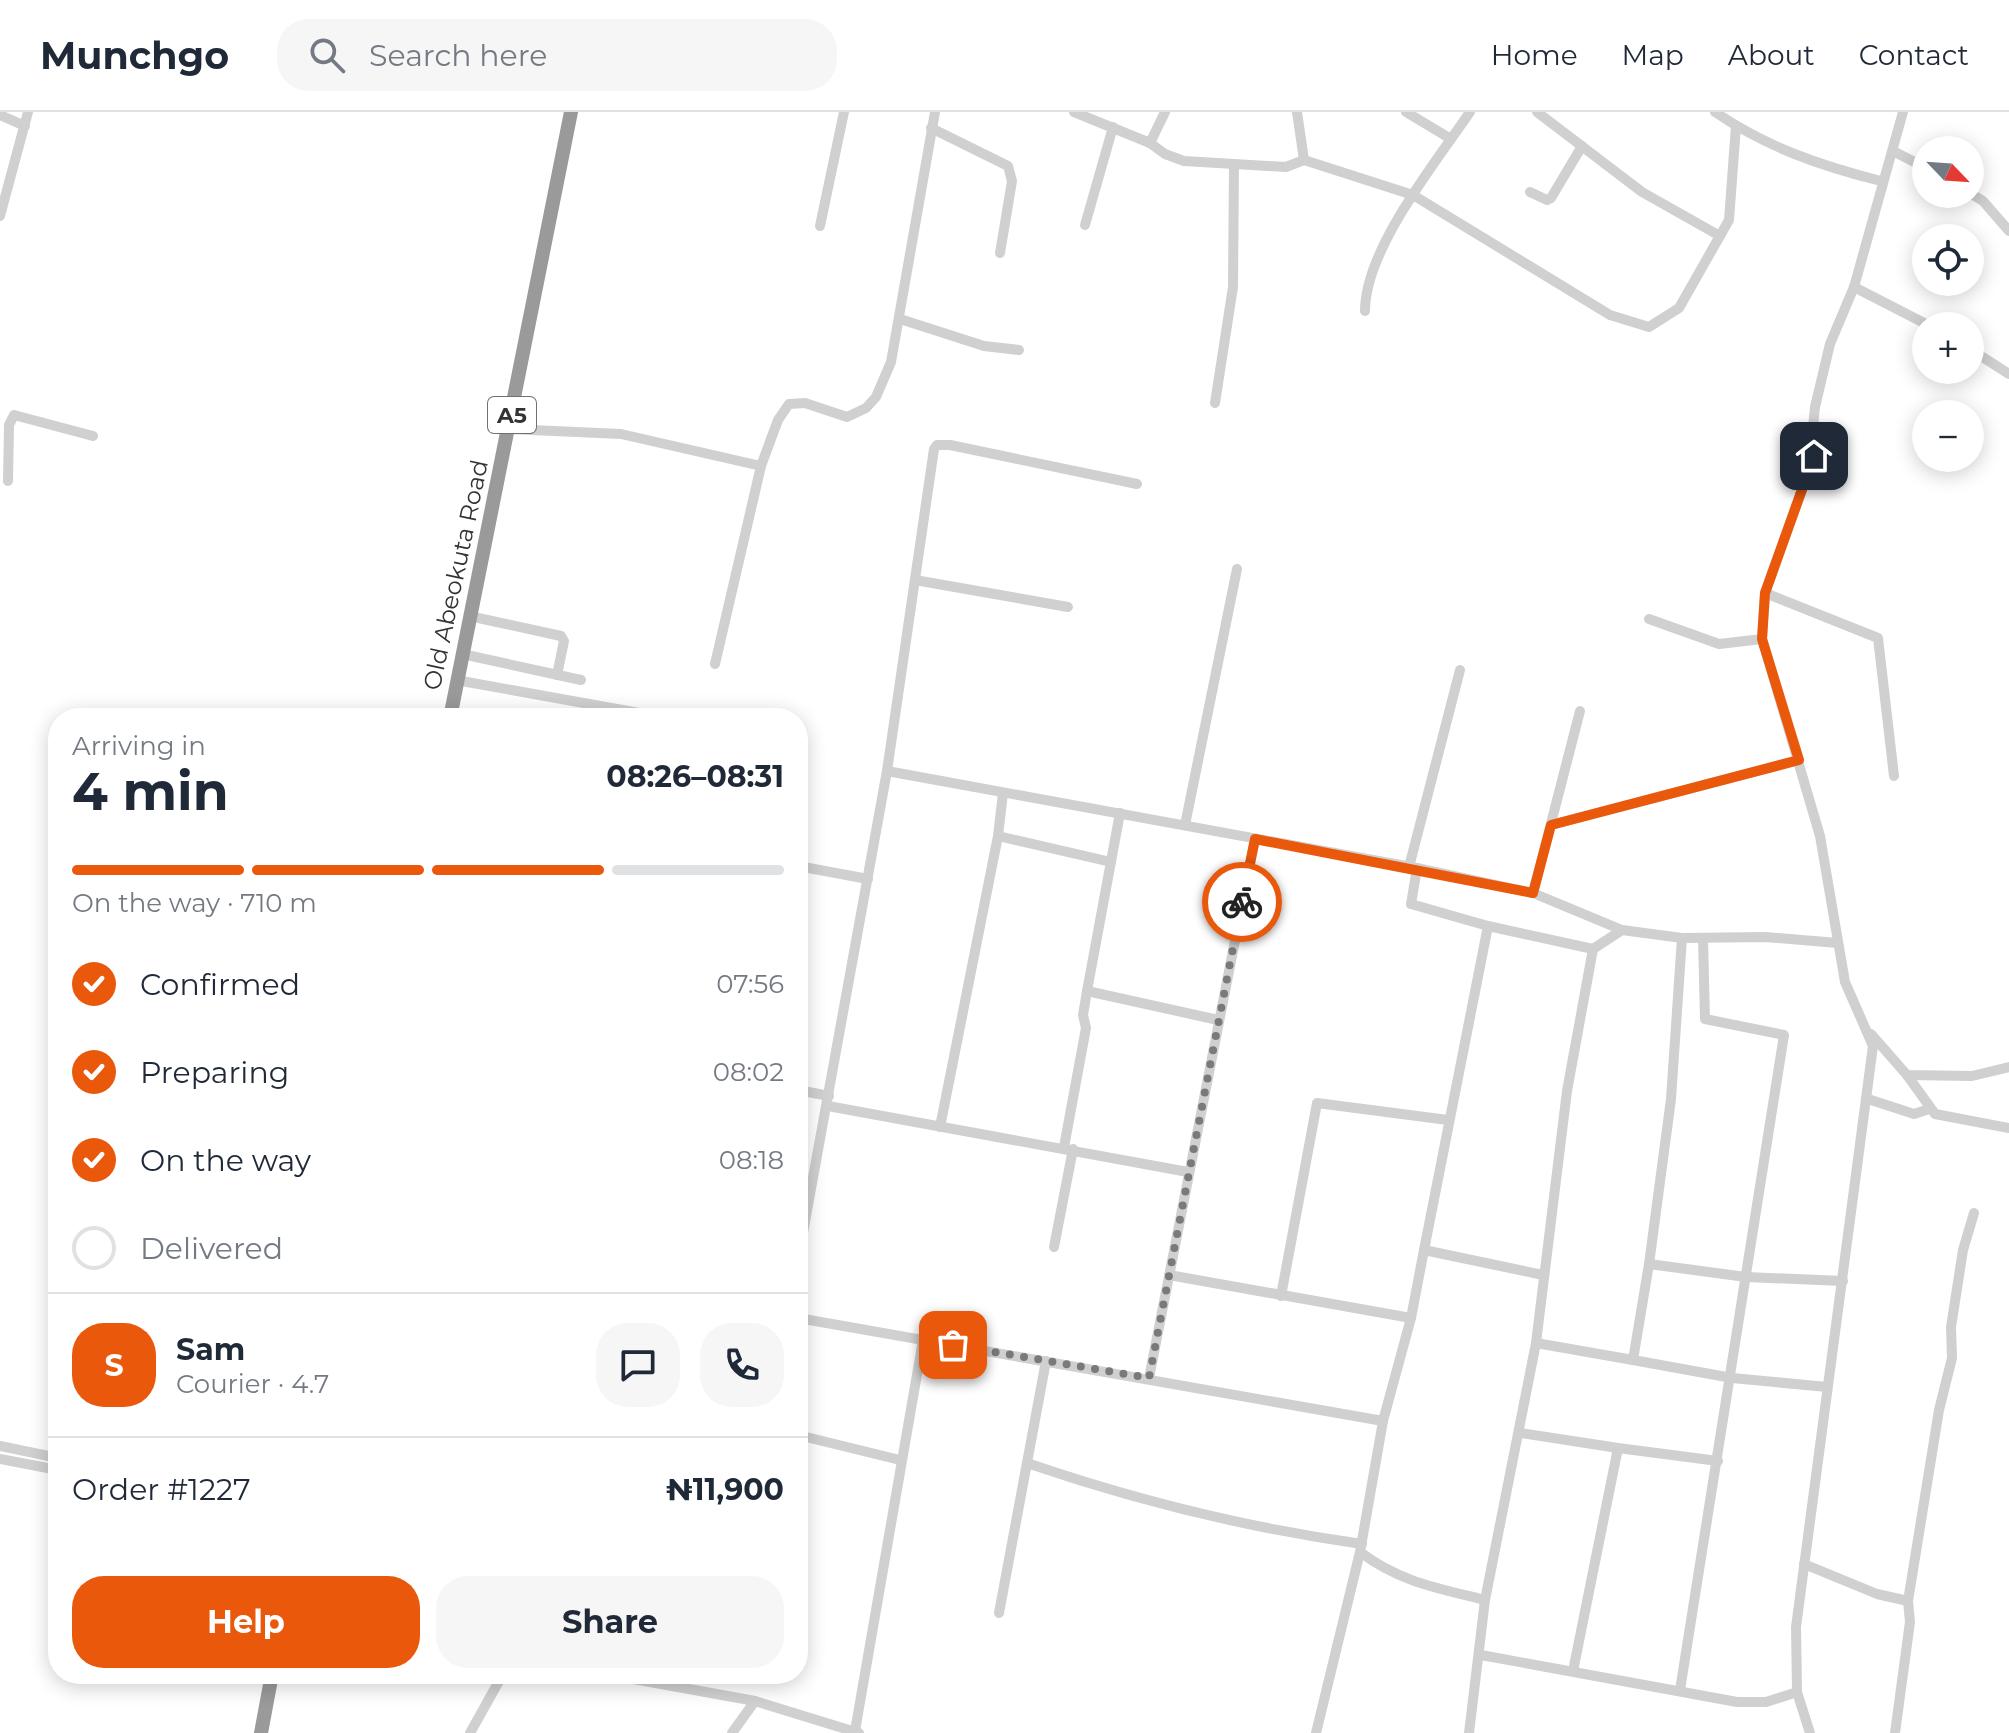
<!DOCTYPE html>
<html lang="en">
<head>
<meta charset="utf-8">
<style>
  :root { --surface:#fff; --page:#f6f6f7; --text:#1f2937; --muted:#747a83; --line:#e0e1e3; --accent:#ea580c }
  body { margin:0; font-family:Montserrat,sans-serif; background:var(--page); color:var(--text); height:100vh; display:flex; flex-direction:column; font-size:30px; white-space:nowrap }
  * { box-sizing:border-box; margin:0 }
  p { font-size:26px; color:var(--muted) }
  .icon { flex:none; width:44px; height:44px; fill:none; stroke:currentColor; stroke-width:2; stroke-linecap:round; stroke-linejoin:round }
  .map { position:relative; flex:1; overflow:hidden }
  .sheet { position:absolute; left:48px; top:596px; width:760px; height:976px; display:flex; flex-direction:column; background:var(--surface); border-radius:32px; box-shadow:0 4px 20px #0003 }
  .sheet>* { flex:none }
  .needle { width:52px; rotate:115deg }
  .fabs { position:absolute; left:1912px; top:24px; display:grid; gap:16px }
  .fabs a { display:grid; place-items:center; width:72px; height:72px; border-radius:50%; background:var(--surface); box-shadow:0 4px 20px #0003; font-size:40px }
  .pin { position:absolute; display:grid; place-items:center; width:68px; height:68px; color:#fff; margin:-34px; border-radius:16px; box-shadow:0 4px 12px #0006 }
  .courier { position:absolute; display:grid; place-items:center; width:80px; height:80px; margin:-40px; border:6px solid #ea580c; border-radius:50%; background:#fff; color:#222; box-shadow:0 2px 10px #0007 }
  .headline em { font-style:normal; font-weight:700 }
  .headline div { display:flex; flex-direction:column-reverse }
  .headline { display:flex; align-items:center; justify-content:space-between; height:136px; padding:0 24px }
  h1 { font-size:52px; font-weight:700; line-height:60px }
  .bar { display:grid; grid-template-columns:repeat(4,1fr); gap:12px 8px; align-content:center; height:96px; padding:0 24px }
  .bar i { height:10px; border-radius:6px; background:var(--line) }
  .bar .current { background:var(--accent) }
  .bar p { grid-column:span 4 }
  .line { display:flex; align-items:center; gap:20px; padding:0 24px; border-top:2px solid var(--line) }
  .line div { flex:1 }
  .round { display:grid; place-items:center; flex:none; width:84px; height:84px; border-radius:32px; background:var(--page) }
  ol { padding:0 24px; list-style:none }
  li { display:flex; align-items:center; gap:24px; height:88px }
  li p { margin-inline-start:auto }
  li .icon { padding:8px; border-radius:50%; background:var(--accent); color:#fff; stroke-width:4 }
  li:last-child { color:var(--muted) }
  li i { width:44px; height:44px; border:4px solid var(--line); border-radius:50% }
  .primary-button { display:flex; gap:16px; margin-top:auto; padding:16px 24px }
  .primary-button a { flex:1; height:92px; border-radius:32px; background:var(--accent); color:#fff; font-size:32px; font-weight:700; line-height:92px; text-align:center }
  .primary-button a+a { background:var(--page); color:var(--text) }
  header { display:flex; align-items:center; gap:48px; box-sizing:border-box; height:112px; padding:0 40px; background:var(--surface); border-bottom:2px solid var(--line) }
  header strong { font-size:38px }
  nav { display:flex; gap:44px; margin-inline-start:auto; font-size:28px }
  .search { width:560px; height:72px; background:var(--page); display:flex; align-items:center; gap:20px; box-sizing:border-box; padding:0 28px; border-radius:32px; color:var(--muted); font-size:30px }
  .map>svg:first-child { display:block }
</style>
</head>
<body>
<header>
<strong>Munchgo</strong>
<div class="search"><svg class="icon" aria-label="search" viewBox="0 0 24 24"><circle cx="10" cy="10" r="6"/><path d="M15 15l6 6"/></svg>Search here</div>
<nav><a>Home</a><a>Map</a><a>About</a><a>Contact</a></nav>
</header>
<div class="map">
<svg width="2009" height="1621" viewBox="0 0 2009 1621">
  <rect width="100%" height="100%" fill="#fff"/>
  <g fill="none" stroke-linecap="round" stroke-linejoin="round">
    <g stroke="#d0d0d0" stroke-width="10">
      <polyline points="1074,0 1150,31 1165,42 1184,49 1286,55 1304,48 1413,83 1610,203 1649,215 1679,196 1729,108 1736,14"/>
      <polyline points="1297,0 1304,48"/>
      <polyline points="1406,0 1451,27"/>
      <polyline points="1537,0 1642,80 1720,124"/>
      <path d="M1715,0c51,35 106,54 166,69"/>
      <polyline points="0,3 25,14"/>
      <polyline points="931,16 1008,54 1012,69 1000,141"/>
      <polyline points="1150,31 1165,0"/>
      <polyline points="1893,39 1926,56"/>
      <polyline points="1530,80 1547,88 1551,86 1582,34"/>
      <polyline points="1970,81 1983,89 2009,119"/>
      <polyline points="0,104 28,0"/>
      <polyline points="1085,113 1113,15"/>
      <polyline points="820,114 844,0"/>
      <polyline points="1854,175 1930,214"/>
      <path d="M1365,199c0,-62 71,-149 105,-199"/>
      <polyline points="900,207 984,234 1019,238"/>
      <polyline points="1970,237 2009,262"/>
      <polyline points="1215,291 1233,175 1234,52"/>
      <polyline points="509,317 621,322 761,354 715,552"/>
      <polyline points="761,354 778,308 789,292 805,291 847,305 866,296 876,285 891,250 935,0"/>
      <polyline points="8,369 9,313 14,303 93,324"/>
      <polyline points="915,468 1068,495"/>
      <polyline points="1765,481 1878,526 1894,664"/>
      <polyline points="469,504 561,524 564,529 557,563"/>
      <polyline points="1649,507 1719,532 1762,527"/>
      <polyline points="462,542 581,568"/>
      <polyline points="456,568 667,606"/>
      <polyline points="887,659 1417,756 1533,781 1622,818 1682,826 1765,825 1838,831"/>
      <polyline points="1185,713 1237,457"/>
      <polyline points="1551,713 1799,648"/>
      <polyline points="998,724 1111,750"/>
      <polyline points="798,754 868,767"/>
      <polyline points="1409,755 1460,558"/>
      <polyline points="1417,756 1411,792 1488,814 1593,837 1622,818"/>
      <polyline points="1533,781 1580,599"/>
      <polyline points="1682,826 1671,987 1649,1152 1746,1165 1843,1169"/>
      <polyline points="1087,879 1218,908"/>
      <polyline points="1871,922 1907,963 1972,964 2009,955"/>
      <polyline points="1907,963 1935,1002 2009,1016"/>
      <polyline points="798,978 829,984"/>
      <polyline points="1868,987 1914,1002 1929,997"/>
      <polyline points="828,994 1188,1060"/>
      <polyline points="940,1015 998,724 1003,681"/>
      <polyline points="1064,1035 1086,916 1083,903 1087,879 1120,701"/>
      <polyline points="1054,1135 1073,1037"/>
      <polyline points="1424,1138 1488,814"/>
      <polyline points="798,1148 887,659 934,337 937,333 950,333 1137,372"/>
      <polyline points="1649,1152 1633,1248 1732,1266 1827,1275"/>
      <polyline points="1169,1163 1411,1206"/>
      <polyline points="1281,1184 1317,991 1448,1008"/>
      <polyline points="798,1206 1383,1309"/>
      <polyline points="1536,1231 1633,1248"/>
      <polyline points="1149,1266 1255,727"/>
      <polyline points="1521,1321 1618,1336"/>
      <polyline points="798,1323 900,1348"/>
      <polyline points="0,1334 58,1346"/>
      <polyline points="0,1347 58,1358"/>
      <path d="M1027,1351c108,37 221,65 335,81"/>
      <path d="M1360,1440c40,30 77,36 125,48"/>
      <polyline points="1804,1452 1877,1482 1908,1489"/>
      <polyline points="999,1501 1046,1249"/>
      <polyline points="1481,1543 1737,1590 1766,1590 1797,1580"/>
      <polyline points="1573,1559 1618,1336 1718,1349"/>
      <polyline points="606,1562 755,1589 859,1621"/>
      <polyline points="1680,1578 1784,923 1705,907 1703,826"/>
      <polyline points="855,1619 923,1228"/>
      <polyline points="470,1621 503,1562"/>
      <polyline points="732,1621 755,1589"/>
      <polyline points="1316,1621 1360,1440 1383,1309 1411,1206 1424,1138 1543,1163"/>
      <polyline points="1469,1621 1485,1488 1536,1231 1567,979 1593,837"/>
      <polyline points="1810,1621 1797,1580 1796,1515 1873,934 1845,870 1820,724 1762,527 1765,481 1814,344 1811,335 1815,295 1830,232 1854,175 1903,0"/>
      <polyline points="1895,1621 1910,1510 1908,1489 1939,1298 1952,1246 1951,1215 1963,1138 1974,1101"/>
    </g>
    <g stroke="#9a9a9a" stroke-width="14">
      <polyline points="450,606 571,0"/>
      <polyline points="261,1621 272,1562"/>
    </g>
  </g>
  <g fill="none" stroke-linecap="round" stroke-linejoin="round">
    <polyline stroke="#7a7a7a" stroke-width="8" stroke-dasharray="0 14.4" points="953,1233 1149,1266 1242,790"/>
    <polyline stroke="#ea580c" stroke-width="10" points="1242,790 1255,727 1533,781 1551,713 1799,648 1762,527 1765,481 1814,344"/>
  </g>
  <g text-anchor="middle" stroke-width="8" stroke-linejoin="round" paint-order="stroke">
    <rect fill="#fff" stroke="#707070" stroke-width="2" x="488" y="285" width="48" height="36" rx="6"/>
    <g font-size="22" font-weight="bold" fill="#333">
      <text x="512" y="311">A5</text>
    </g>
    <g font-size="24" fill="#333" stroke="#fff">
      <text transform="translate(456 463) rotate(-78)" y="8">Old Abeokuta Road</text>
    </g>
  </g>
</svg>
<div class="fabs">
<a><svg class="needle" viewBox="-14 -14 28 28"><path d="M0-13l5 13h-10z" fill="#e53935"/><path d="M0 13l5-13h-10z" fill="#747a83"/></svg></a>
<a><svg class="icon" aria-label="locate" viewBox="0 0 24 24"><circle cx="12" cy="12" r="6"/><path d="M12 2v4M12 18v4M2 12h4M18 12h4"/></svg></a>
<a>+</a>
<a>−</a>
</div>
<div class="pin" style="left:953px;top:1233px;background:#ea580c"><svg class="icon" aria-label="bag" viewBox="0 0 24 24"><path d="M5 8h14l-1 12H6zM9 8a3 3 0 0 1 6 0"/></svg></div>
<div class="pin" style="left:1814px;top:344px;background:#1f2937"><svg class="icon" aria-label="home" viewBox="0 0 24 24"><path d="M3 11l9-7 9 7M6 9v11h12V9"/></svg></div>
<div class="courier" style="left:1242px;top:790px"><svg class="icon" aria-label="bike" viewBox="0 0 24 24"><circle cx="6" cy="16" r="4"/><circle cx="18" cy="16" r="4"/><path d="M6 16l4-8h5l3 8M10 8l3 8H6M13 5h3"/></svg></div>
<section class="sheet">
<div class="headline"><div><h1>4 min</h1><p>Arriving in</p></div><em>08:26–08:31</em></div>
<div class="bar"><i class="current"></i><i class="current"></i><i class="current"></i><i></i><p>On the way · 710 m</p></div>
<ol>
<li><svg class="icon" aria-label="check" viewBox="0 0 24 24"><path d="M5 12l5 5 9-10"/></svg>Confirmed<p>07:56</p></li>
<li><svg class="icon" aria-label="check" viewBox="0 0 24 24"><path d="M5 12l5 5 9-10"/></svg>Preparing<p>08:02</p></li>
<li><svg class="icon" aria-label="check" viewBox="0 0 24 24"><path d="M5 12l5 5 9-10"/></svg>On the way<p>08:18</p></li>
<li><i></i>Delivered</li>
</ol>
<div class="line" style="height:144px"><b class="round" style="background:var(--accent);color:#fff">S</b><div><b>Sam</b><p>Courier · 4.7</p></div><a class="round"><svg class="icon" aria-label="chat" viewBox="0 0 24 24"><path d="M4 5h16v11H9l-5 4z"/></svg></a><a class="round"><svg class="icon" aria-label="phone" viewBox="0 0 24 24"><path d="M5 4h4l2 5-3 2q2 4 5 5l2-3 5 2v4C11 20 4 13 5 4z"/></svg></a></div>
<div class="line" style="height:104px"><div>Order #1227</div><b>₦11,900</b></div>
<div class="primary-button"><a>Help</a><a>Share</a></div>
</section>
</div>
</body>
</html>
